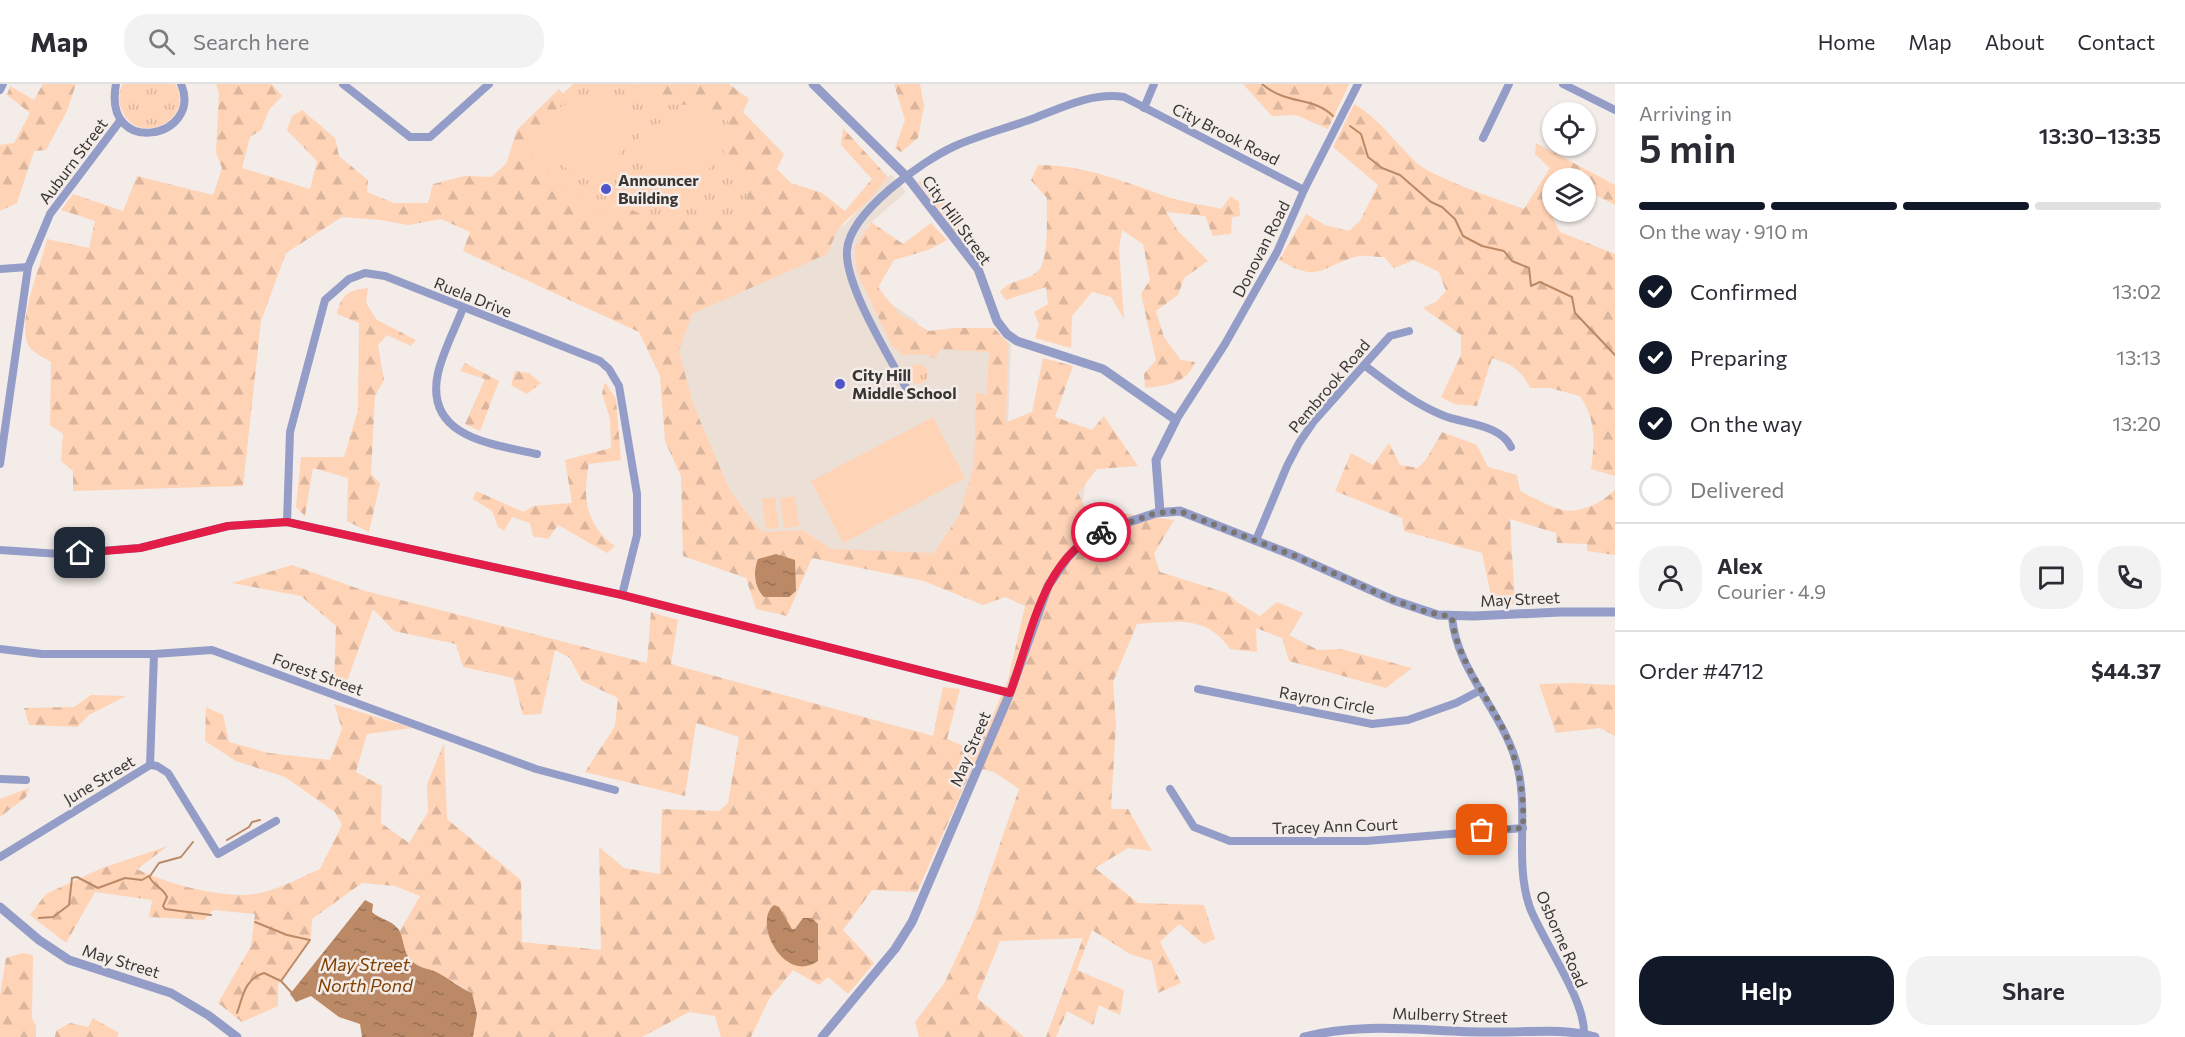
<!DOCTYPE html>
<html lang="en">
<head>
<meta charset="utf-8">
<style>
  :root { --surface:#fff; --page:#f2f2f3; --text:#2b2b33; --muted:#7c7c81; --line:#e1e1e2; --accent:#111827 }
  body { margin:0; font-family:Commissioner,sans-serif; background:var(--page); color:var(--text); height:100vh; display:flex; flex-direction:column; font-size:22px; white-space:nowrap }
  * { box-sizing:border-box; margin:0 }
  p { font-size:20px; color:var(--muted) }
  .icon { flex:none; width:33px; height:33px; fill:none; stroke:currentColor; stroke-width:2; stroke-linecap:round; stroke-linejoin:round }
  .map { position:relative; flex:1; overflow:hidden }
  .drawer { display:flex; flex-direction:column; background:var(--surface); width:570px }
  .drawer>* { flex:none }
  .controls { position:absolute; left:1542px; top:18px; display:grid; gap:12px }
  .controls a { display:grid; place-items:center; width:54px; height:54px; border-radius:50%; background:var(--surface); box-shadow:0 2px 4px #0004; font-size:30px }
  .pin { position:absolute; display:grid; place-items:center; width:51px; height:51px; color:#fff; margin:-26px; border-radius:12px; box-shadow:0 3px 9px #0006 }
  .courier { position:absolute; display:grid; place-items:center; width:60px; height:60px; margin:-30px; border:4px solid #e11d48; border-radius:50%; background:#fff; color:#222; box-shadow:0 2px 8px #0007 }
  .overview em { font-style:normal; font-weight:600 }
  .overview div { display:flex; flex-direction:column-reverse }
  .overview { display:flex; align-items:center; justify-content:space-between; height:102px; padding:0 24px }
  h1 { font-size:39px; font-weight:600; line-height:45px }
  .bar { display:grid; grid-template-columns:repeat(4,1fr); gap:9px 6px; align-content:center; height:72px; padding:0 24px }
  .bar i { height:8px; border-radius:4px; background:var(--line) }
  .bar .on { background:var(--accent) }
  .bar p { grid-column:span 4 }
  .line { display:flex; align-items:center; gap:15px; padding:0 24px; border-top:2px solid var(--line) }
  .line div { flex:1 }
  .round { display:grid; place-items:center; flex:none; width:63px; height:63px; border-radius:24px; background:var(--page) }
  ol { padding:0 24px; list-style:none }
  li { display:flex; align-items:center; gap:18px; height:66px }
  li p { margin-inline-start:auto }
  li .icon { padding:6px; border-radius:50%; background:var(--accent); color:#fff; stroke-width:4 }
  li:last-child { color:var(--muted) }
  li i { width:33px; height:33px; border:3px solid var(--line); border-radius:50% }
  .action { display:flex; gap:12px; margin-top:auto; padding:12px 24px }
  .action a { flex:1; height:69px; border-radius:24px; background:var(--accent); color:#fff; font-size:24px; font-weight:600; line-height:69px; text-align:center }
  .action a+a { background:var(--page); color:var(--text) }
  header { display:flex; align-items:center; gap:36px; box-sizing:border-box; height:84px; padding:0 30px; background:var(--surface); border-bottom:2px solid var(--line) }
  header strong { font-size:28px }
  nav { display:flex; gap:33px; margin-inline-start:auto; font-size:21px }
  .search { width:420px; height:54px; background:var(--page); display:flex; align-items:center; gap:15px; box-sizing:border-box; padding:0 21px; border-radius:24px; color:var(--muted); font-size:22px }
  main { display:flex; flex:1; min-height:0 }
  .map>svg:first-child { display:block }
</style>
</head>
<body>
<header>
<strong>Map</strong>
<div class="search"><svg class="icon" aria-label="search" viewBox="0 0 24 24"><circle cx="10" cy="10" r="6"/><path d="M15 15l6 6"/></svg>Search here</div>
<nav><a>Home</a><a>Map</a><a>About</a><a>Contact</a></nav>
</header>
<main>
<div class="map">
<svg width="1615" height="953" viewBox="0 0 1615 953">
  <defs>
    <pattern id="grass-tufts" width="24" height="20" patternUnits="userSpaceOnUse" patternTransform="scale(1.5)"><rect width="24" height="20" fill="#ffd3b6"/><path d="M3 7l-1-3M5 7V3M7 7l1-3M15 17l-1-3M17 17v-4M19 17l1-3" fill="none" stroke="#dbb69d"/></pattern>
    <pattern id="forest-firs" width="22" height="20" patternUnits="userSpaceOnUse" patternTransform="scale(1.5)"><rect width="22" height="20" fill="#ffd3b6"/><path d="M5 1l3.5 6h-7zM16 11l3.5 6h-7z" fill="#dbb69d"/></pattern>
    <pattern id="water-ripples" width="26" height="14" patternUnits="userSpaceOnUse" patternTransform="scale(1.5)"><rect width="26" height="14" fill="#bb8966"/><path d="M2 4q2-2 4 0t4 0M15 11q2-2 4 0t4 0" fill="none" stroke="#997155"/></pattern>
  </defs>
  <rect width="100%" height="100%" fill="#f3ece8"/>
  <polygon fill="#ecdfd6" points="779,90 844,142 891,90 906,108 866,143 892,174 871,206 918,238 915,249 993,246 1011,260 1008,340 1088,385 1077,453 1044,491 726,456 669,342 675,237"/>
  <g fill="url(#grass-tufts)">
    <path d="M123,0h52c22,35 -37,64 -53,27 -4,-9 -4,-19 1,-27z"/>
    <polygon points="573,0 646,0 732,28 760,116 742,144 651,139 617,121 612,123 602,136 521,68 527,45"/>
    <circle cx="918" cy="290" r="10"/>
  </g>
  <g fill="url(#forest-firs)">
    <polygon points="43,0 76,0 67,27 46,66 34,67 17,119 0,127 0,61 14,59 30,29 7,11 10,2 34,16"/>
    <path d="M216,0h56l10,12 -13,14 -8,20 -11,7 -8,31 68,21 7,-28 -30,-31 5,-14 10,-6 33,28 4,18 29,24 -1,12 27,11h34l5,-19 32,-8 26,1 15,-13 11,-34 42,-41 7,8 -40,52 76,70 10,-12 11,-2 29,15 54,-2 38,6 4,-41c-31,-25 -26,-25 -20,-62l-34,-16 -39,-1 -23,-20h97l20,15 -6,13 41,42 -7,15 14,14 31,10 23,18 27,-32 -31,-34 2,-17 45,49 -18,22 -31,28 -12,27 -135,60 -13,37 14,53 37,87 32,41 40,-2 30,19 102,4 25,-37 15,-50 2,-73 11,1 2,-42 -49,-3 -5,10 -9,-5 -23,1 -11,-9 -35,-74 -2,-24 16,-26 32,22 28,-21 16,17 -19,10 -34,10 -16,27 21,27 30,17 24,-3h41l14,15 -2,79 26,-10 11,-54 30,8 -18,51 37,13 12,-14 34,50 -41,3 -19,24 8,16 88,11 -20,34 6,18 67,21 10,9 23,14 17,-14 26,11 -14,22 29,15 23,-1 71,19 -26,20 -97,-27 -7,-23 -26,-10 1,24 -27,-3c-24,-35 -55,-27 -93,-25l-24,58 3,41 -5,86h17l24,42 -24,-3 -33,20 43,35 66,2 11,34 -11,5 -25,-20 -19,18 21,41 -23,10 -6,-32 -22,-7 -38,-24 -15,40 47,20 -4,25 -21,-10 -6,20 -26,-14 -11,26h-10l37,-99 -83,3 -23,57 47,39h-105l-4,-15 30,-40 28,-60 46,-133 -25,-17 -21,-5 -56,125 -45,-2 -29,40 31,33 -26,31 -20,-17 -9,8 -26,-15 -24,29 -18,38h-30l-6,-21 -26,-4 -47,25h-169l4,-23 -5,-21 -35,-21h-9l-18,-12 -9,-18 -1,-11 20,-35 -25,-10 -33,-3 -50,36 -1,18 -33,47v22l-36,16 -24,-19 33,-57 4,-32 -42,-4 -9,10 -55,-3 3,-17 -57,-8 -29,51 -36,-28 16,-21 56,-26 66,-22 -31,23c29,15 96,33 127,23 19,-5 38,-15 56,-23l22,-44 -7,-13 -50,-35 -49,-16 -31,-20 1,-34 17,8 6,27 40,11 61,7 12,-31 -8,-25 78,24 -45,6 -11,38 26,14 -1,37 28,20 19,-31 -1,-28 17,-41 3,76 74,61 1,62 79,8 -2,-103 25,21 36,6 2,-65 57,2 9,-8 11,-66 -43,-14 -11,73 -100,-24 30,-46 3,-28 -36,-17 -12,-23 -15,-8 -14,64 -18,1 -10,-37 -50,-11 -7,-23 -62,-13 -21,-22 -27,75 -12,-5 2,-53 -35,-30 -69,-13 60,-18 70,25 285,73 4,-51 27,8 -7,44 262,72 10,-49 17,2 -13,50 30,13 31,-72 17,-74 -20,-9 -22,8 -59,-24 -112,-23 -25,58 -31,-7 -10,-31 -63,-22 -2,-80 -16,-35 -5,-65 -21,-44 -176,-81 7,-19 -29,-13 -33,6 -27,-5 -39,-3 -56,36 -25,68 -18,165 -170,5v-20l-12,-10 2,-27 -13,-9 1,-63c-6,-4 -15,-8 -20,-13 -18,-20 11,-86 16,-110l42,9 6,-27 -34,-11 12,-16 50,17 14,-35 76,19 9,-27 -6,-16 3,-59z"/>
    <polygon points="894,0 920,0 924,22 918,54 901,68 895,64 905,36"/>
    <polygon points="1243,0 1349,0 1328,45 1296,31 1272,32"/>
    <path d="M1354,20c26,15 42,40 64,60 17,14 83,37 106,45l26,-41 -15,-14 1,-11 79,42v20l-29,-15v-12h-34l1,40 7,14 55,22v222l-24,-7c4,-27 5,-50 -11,-73l-30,-8h-20c-8,-18 -19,-24 -38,-30l-15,48 -23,-2 -13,-7 20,-42v-20l-38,-27 13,-6 10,-11 -7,-19 -25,-12 -20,8 -10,-11c-9,0 -21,-3 -29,0 -36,11 -36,26 -76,3l27,-46 19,11 24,6 11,-10 18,-36 -45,-38z"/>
    <path d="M1038,81c48,0 89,18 133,33 16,5 34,7 50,11l10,-13 8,6 1,14 -8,1 -1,17 -18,2 -8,-20 -39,-4 12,19 30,30 -24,17 -6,17 -22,16 8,26 17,23 14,2c-7,21 -30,24 -50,26l-1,-14 12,-14 -15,-66 9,-14 -7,-36 -21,-14 -3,19 5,70 -13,-22 -19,-5 -20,24 -1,32 -36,-10 4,-13 -5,-13 14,-8 -2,-17 -40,13 -6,-8c10,-13 25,-10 37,-20 13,-11 9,-56 10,-74l-16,-18z"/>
    <path d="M923,97c15,14 44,38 39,61l-44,-60z"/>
    <path d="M368,204l-2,15 11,17 39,20 -5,6 -24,-11 -9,10 6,35 -9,16 -4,78 9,9 -11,49 -22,-11 1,-43 -35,-10 -8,48 -9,-9 5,-50h43l14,-47 1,-87 -22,-9c4,-19 11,-24 31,-26z"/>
    <polygon points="465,279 499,297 480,347 465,340 485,295 460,287"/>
    <polygon points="515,287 529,289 541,299 527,310 511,301"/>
    <path d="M605,298l11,17 5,61 -32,4c-7,33 -3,62 26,82l-8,7 -49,-28 -10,14 -15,-3 -3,-13 -18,-6 -8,14 -6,-4 -6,-16 -19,-12 3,-8 48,21 9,-6 39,-3 -7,-43 46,-12 -1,-29 -8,-26z"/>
    <path d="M1442,348l35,13 11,22 29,8 3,16c12,6 26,14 39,18 18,6 45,-6 56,-20v66l-28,-4v-7l-30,-1 -1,-10 -46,-14 5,85 -22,1 -11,-52 -78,-22 -2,-13 -67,-27 16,-38 22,12 16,-22 11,22 18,3 9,-10z"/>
    <polygon points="1571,599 1615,601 1615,652 1600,644 1556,649 1539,600"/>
    <polygon points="91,611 126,612 89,631 77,643 29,641 24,624 74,623"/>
    <polygon points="29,704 26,713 0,733 0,715"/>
    <polygon points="22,869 33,871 32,934 36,942 36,953 0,953 0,911 6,874"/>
    <polygon points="93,934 119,949 117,953 55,953 56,947 70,939 88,943"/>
  </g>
  <g fill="#ffd3b6">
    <path d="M595,13l38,11c-9,25 -14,49 -21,75l-13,4 -69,-40c19,-31 28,-47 65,-50z"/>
    <path d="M673,34h23l29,12 -14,36 -17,22 -15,3c-17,-15 -38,-25 -44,-48l9,-14z"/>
    <polygon points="933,333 965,394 843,459 811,397"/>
    <polygon points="795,412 799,442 784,444 780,414"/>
    <polygon points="775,413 779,444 766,445 762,415"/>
  </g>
  <g fill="url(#water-ripples)">
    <path d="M776,470l19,6 1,31 -7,6h-25c-10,-10 -11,-26 -6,-38z"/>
    <path d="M365,816l8,4 -1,8c9,8 20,8 27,18 5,9 4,22 12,30 9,10 20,8 29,14 11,6 20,14 32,19l5,21 -4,23h-111l-2,-13 -21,-7 -28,-21 -15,6 -6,-8z"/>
    <path d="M774,821l5,2 13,22h3l8,-11h9l6,6v37c-34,24 -66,-39 -44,-56z"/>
  </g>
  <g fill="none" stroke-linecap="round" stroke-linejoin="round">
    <g stroke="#bb8966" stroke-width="2">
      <path d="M1262,0c26,22 51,12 71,32"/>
      <polyline points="1350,42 1361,50 1368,73 1382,84 1400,91 1431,118 1442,123 1455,135 1463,152 1482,162 1504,167 1512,177 1529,184 1531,202 1540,198 1572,213 1575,229 1615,271"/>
      <polyline points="227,756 249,743 252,738 260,736"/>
      <polyline points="150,792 159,779 181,773 193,758"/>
      <path d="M39,834l14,-1 16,-12 3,-27 5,-1 21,11 27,-10 17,2 7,-4c4,10 15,12 18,21l-4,9 2,3 46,6"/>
      <polyline points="255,838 287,851 310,856 281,897 292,909"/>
      <path d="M237,929c6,-16 7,-34 27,-40l17,8"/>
    </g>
    <g stroke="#949dc7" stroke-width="8">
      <path d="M116,0c-14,75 88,54 65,0"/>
      <polyline points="343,0 410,53 430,53 489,0"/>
      <polyline points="1563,0 1615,26"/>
      <polyline points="0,6 3,0"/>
      <polyline points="1144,24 1154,0"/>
      <polyline points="1483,54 1509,0"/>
      <polyline points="0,185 28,183"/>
      <path d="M463,224c-8,21 -20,43 -25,65 -14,64 53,71 99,81"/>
      <path d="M1364,281c24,18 49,38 78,50 21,9 59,9 69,32"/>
      <path d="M910,311c-18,-34 -66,-109 -63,-145 3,-38 75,-89 108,-104 25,-11 52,-18 77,-27 29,-11 60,-27 92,-22l180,93"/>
      <polyline points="1176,336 1225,260 1277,168 1304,106 1358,0"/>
      <polyline points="0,380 28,183 50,130 120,37"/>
      <polyline points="287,438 290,348 325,216 349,195 365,189 385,192 600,277 609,285 619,302 637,410 637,451 622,511"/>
      <polyline points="1256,456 1287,382 1299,359 1314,337 1390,252 1409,247"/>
      <polyline points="0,466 60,470 140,464 228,442 287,438 622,511 1010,609"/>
      <path d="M1452,533c4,51 48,93 63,141 16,49 -2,102 15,150 13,33 55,92 54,125"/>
      <polyline points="0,565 42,570 154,570 212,566 536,685 615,706"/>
      <polyline points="1198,605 1372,640 1408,636 1456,619 1481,606"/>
      <polyline points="150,681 154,570"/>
      <polyline points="0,695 26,696"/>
      <polyline points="1170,705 1194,743 1230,757 1366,757 1523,744"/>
      <polyline points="0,773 150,681 157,682 168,689 218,770 276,737"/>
    </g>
    <g stroke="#949dc7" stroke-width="9">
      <polyline points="813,0 907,93 978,185 997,237 1007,250 1017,257 1103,285 1176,336 1156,376 1160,428"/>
      <polyline points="0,823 39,856 69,876 171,909 208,931 237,953"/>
      <polyline points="822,953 895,865 912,838 1010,609 1048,502 1068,473 1079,462 1111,444 1156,429 1180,427 1295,472 1393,516 1438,531 1474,532 1560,528 1615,528"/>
      <path d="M1304,953c61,-16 124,-5 187,-5 33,1 73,-5 104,5"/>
    </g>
  </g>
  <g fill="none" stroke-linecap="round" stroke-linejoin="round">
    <path stroke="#797572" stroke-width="6" stroke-dasharray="0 10.8" d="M1101,448l55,-19 23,-2 116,45 98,44 34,12 25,5c3,36 28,69 45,100 19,35 28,72 26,111l-41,2"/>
    <path stroke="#e11d48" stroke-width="8" d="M80,469l60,-5 88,-22 59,-4 335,73 388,98c21,-55 31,-134 91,-161"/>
  </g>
  <g fill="#4e54ca" stroke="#f3ece8" stroke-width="2">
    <circle cx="606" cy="105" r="6"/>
    <circle cx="840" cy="300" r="6"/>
  </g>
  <g text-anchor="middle" stroke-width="5" stroke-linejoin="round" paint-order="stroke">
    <g font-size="16" fill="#383533" stroke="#f3ece8">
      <text transform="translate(1226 50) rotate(27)" y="6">City Brook Road</text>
      <text transform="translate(73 77) rotate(-53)" y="6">Auburn Street</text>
      <text transform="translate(957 136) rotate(54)" y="6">City Hill Street</text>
      <text transform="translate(1261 165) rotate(-63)" y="6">Donovan Road</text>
      <text transform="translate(473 213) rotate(22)" y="6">Ruela Drive</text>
      <text transform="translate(1329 302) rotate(-50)" y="6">Pembrook Road</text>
      <text transform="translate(1520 515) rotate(-3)" y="6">May Street</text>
      <text transform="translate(318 590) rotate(20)" y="6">Forest Street</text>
      <text transform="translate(1327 616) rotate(10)" y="6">Rayron Circle</text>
      <text transform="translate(970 665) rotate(-67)" y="6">May Street</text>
      <text transform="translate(99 696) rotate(-31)" y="6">June Street</text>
      <text transform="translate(1335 742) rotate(-2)" y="6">Tracey Ann Court</text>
      <text transform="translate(1562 855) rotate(66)" y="6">Osborne Road</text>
      <text transform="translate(121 877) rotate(17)" y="6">May Street</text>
      <text transform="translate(1450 931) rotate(2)" y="6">Mulberry Street</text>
    </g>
    <g font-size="16" font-weight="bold" fill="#383533" stroke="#f3ece8" text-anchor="start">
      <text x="618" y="102">Announcer<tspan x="618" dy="18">Building</tspan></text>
      <text x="852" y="297">City Hill<tspan x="852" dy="18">Middle School</tspan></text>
    </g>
    <g font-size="18" font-style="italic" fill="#814105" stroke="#f3ece8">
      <text x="365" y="887">May Street<tspan x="365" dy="21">North Pond</tspan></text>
    </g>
  </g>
</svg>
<div class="controls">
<a><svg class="icon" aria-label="locate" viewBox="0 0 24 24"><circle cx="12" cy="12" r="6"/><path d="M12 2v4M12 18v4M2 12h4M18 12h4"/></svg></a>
<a><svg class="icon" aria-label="layers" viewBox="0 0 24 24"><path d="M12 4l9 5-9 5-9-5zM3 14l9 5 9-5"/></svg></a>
</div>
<div class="pin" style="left:1482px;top:746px;background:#ea580c"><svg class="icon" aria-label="bag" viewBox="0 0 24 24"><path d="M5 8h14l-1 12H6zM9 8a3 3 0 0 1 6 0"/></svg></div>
<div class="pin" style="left:80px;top:469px;background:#1f2937"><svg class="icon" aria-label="home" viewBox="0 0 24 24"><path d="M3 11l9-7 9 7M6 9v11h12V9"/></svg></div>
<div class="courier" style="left:1101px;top:448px"><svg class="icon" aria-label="bike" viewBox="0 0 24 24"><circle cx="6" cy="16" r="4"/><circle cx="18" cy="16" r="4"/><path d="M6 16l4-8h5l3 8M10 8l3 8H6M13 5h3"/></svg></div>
</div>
<section class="drawer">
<div class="overview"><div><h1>5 min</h1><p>Arriving in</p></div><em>13:30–13:35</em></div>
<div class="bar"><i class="on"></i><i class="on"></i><i class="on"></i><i></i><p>On the way · 910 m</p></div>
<ol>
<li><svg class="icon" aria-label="check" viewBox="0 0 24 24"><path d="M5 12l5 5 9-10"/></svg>Confirmed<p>13:02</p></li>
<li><svg class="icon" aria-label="check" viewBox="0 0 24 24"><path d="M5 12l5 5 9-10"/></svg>Preparing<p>13:13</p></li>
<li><svg class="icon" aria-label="check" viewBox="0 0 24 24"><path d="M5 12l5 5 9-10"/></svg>On the way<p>13:20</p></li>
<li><i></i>Delivered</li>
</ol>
<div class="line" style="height:108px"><a class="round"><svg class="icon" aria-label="person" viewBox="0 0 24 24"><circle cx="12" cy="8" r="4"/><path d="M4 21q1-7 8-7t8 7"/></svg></a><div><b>Alex</b><p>Courier · 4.9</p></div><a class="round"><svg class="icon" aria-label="chat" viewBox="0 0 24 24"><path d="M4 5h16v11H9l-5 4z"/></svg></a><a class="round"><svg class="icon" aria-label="phone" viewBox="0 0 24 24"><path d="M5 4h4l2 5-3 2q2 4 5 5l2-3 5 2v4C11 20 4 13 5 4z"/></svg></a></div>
<div class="line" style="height:78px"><div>Order #4712</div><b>$44.37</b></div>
<div class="action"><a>Help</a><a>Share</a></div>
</section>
</main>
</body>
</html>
